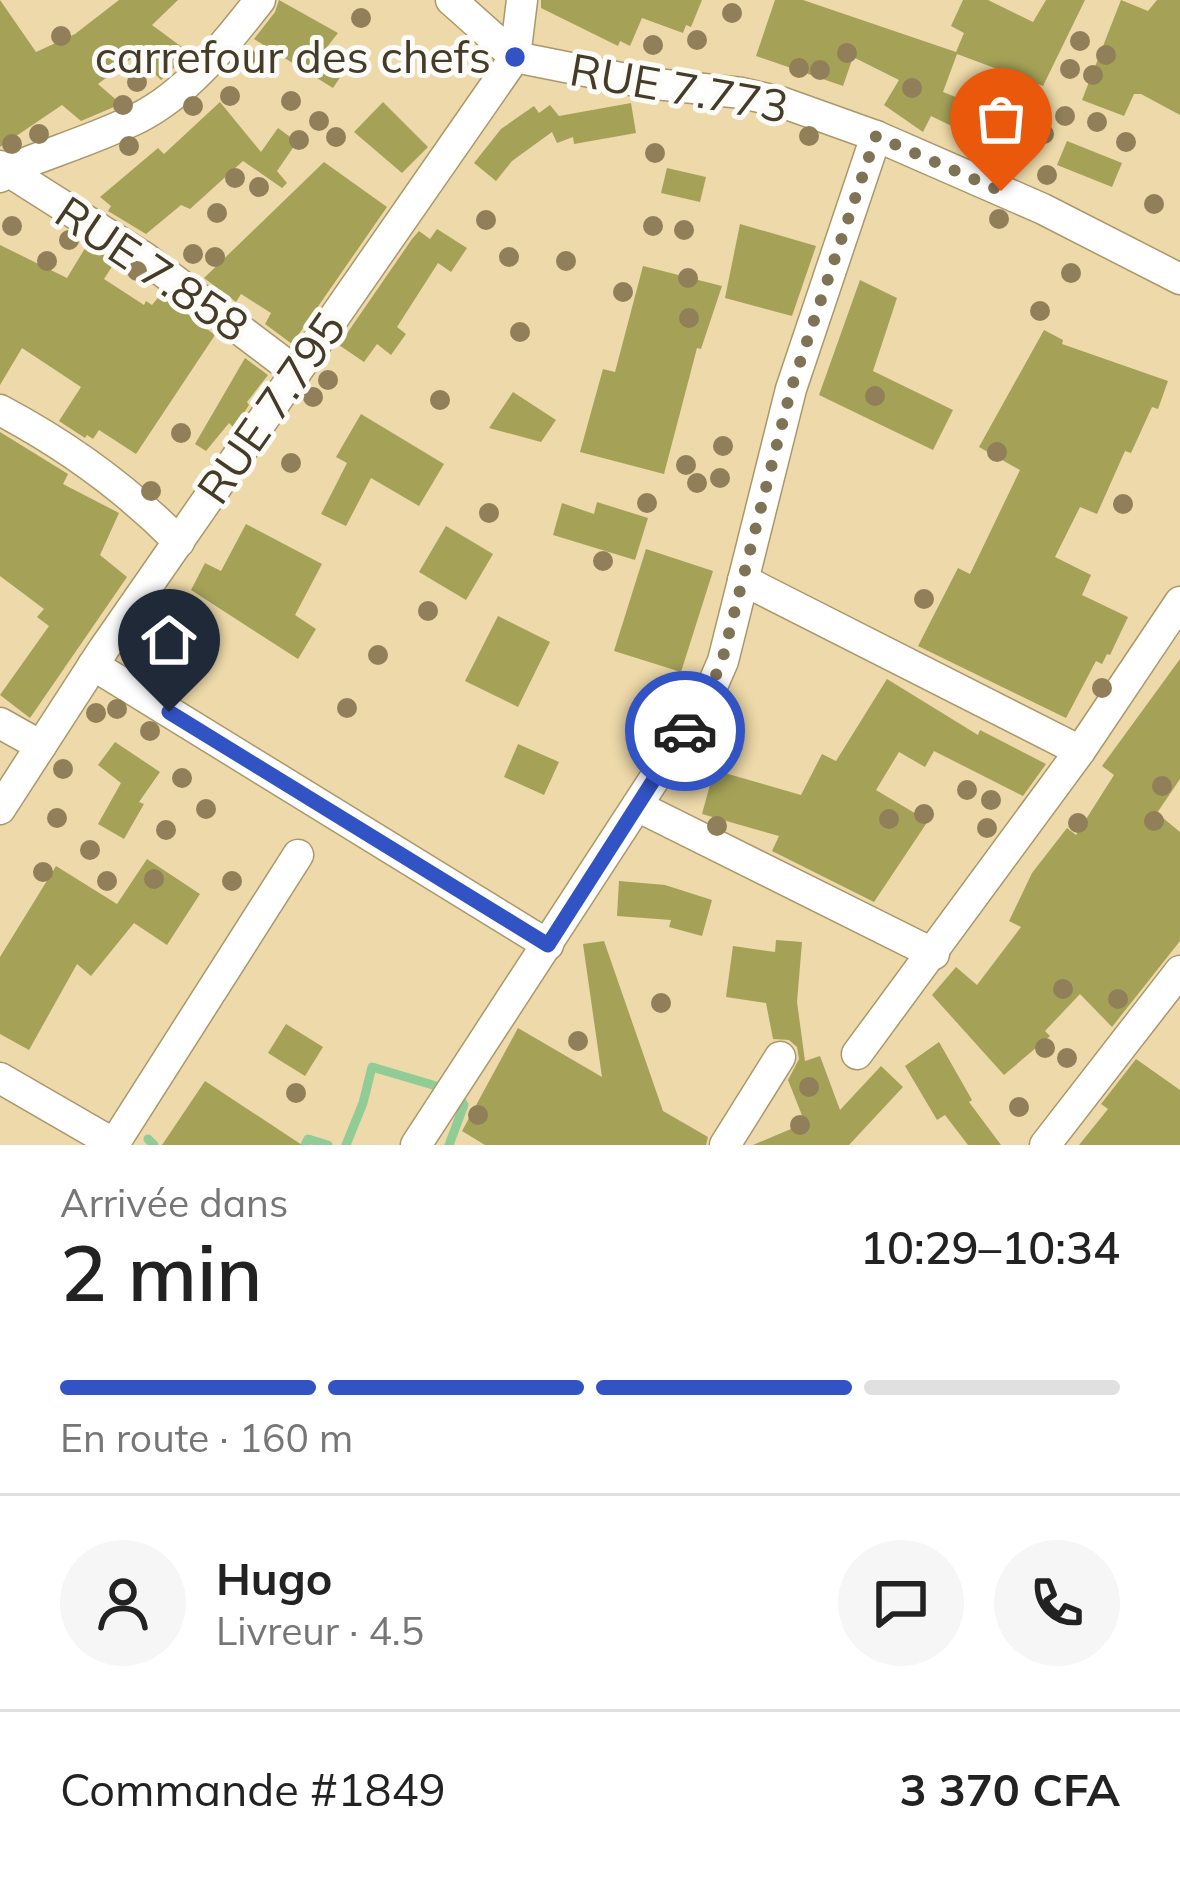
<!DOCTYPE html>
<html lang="fr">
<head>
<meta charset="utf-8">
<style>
  :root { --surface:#fff; --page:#f6f6f6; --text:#222; --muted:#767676; --line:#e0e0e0; --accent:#3253c4 }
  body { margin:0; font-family:Mulish,sans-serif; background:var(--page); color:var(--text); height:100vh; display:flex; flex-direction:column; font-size:45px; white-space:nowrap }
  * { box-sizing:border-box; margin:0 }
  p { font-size:39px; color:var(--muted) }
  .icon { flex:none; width:66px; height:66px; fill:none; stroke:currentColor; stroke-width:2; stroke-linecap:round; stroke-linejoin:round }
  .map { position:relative; height:1145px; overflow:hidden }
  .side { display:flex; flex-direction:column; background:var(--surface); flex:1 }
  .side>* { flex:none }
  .pin { position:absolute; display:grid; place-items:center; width:102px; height:102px; color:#fff; margin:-123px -51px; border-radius:50% 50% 50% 0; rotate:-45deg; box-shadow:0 0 12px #0007 }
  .pin .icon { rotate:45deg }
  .courier { position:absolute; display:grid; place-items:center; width:120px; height:120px; margin:-60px; border:9px solid #3253c4; border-radius:50%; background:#fff; color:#222; box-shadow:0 3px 15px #0007 }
  .summary em { font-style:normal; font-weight:600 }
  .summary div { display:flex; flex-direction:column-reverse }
  .summary { display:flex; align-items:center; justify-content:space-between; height:204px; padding:0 60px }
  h1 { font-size:78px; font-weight:600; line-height:90px }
  .bar { display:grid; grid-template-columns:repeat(4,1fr); gap:18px 12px; align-content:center; height:144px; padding:0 60px }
  .bar i { height:15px; border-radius:9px; background:var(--line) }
  .bar .selected { background:var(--accent) }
  .bar p { grid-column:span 4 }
  .line { display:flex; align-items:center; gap:30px; padding:0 60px; border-top:3px solid var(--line) }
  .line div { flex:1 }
  .round { display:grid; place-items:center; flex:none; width:126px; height:126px; border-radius:63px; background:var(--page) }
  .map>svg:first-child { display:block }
</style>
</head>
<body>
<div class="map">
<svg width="1180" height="1145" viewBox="0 0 1180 1145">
  <rect width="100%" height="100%" fill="#edd9a9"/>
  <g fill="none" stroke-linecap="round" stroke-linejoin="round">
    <g stroke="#91cc97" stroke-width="9">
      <polyline points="148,1139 154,1145"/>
      <polyline points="305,1145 308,1139 328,1145"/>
      <polyline points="346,1145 363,1103 372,1067 443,1088"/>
      <polyline points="449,1145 464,1105 458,1095"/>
    </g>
  </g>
  <g fill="#a5a258">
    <polygon points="0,0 36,52 75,34 119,0 178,0 152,25 190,53 161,80 136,55 98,84 121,104 81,121 62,105 0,147"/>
    <polygon points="279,0 338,33 327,47 347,67 333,88 254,39 275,12"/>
    <polygon points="541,0 702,0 691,27 686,25 683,33 642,18 630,46 620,41 618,46 541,8"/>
    <polygon points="775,0 803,0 956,52 964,33 951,26 963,0 988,0 1033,22 1046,0 1085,0 1043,86 957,54 943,92 1024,124 1010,154 931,116 923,132 884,105 899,80 853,57 843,86 756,56"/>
    <polygon points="1121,0 1148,11 1157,0 1180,0 1180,115 1141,94 1134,94 1124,116 1082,100"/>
    <polygon points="220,102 261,152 278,128 297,142 277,171 287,183 282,188 243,161 190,209 181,205 146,234 108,211 111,206 100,197 158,148 164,154"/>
    <polygon points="383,102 428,147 402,173 354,132"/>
    <polygon points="631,103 636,133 574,144 573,137 557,143 552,132 512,161 496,181 474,163 501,129 534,106 539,113 550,105 559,116"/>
    <polygon points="1067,141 1122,163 1112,187 1057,165"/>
    <polygon points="324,162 387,207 292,344 265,324 271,313 241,294 236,302 204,278"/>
    <polygon points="667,168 706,177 700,202 661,193"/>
    <polygon points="740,224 816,246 792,316 725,298"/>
    <polygon points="437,229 467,248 451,272 438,263 397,327 406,334 391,355 377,344 364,362 339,345 412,239 419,231 430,239"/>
    <polygon points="0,245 67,278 87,245 115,262 104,279 144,305 146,301 152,305 161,294 215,335 136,454 99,430 93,439 87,435 85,438 59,421 81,387 22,348 0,385"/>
    <polygon points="643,266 722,286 701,349 697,348 664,474 580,452 603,369 615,372"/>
    <polygon points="860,280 897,298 873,371 953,410 933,450 819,395"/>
    <polygon points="1044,330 1063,340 1062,344 1168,381 1158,409 1152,407 1131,453 1125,451 1097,514 1080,507 1055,557 1091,575 1082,595 1128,617 1110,655 1107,654 1102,664 1096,661 1066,718 918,646 958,568 970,574 1020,470 979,447"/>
    <polygon points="245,358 268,375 247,402 249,405 234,428 229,423 206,451 195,444"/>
    <polygon points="513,392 556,420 541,442 489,428"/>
    <polygon points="361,414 444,464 419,506 371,478 346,526 321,514 347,463 336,457"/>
    <polygon points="0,432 68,474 63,484 119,513 100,555 127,577 30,718 0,695 49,626 37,617 44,609 0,576"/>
    <polygon points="597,502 648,518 635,560 553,535 562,503 594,514"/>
    <polygon points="246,524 322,564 295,615 316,629 298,659 191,590 205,563 221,571"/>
    <polygon points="446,526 493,554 466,600 419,572"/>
    <polygon points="646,549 713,571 681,672 614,651"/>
    <polygon points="498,616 550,642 518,707 465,681"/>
    <polygon points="1180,659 1180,779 1157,813 1180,832 1180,941 1112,1027 1080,994 1045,1031 1050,1036 1004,1075 932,995 956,967 977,985 1021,927 1009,921 1032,873 1067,828 1076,835 1114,775 1102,766"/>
    <polygon points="887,679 978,735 980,730 1046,764 1023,796 934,751 925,767 899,752 876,790 928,821 874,902 772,851 779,836 702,814 714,770 801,795 822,754 836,761"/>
    <polygon points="115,742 160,772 139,802 144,804 124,839 98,824 121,783 98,765"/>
    <polygon points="518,744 559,762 544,795 504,777"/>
    <polygon points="147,859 200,894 167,945 134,923 91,976 77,964 29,1050 0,1034 0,957 56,866 117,904"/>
    <polygon points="619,881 665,885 712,900 702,936 669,927 671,920 617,916"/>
    <polygon points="776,940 802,942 797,1002 805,1061 820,1056 840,1110 881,1066 903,1087 849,1145 753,1145 805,1123 788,1080 799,1059 797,1047 789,1040 773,1039 766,1003 726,997 733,946 775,952"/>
    <polygon points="604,941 663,1111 708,1137 706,1145 485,1145 462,1131 518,1028 602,1077 583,944"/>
    <polygon points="286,1024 323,1047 305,1076 268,1053"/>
    <polygon points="939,1042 972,1100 969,1102 1001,1145 968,1145 945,1115 937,1120 905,1066"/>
    <polygon points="1136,1059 1180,1090 1180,1145 1079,1145 1108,1109 1101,1104"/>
    <polygon points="205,1081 302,1145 162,1145"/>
  </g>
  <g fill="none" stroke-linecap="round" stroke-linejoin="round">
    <g stroke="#ab986a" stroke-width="33">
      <g id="minor">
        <polyline points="451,0 515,57 646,83 742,93 781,102 876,136 1043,209 1180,279"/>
        <polyline points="0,166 145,258 296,372"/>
        <path d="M0,177l5,-6c43,-18 90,-32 133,-53 50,-25 88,-75 122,-118"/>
        <path d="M0,410c68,36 125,77 179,132"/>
        <polyline points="743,580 1080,751"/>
        <polyline points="93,665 548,945"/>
        <polyline points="0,723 41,746"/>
        <polyline points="637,806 934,954"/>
        <polyline points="0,809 103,650 515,57 522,0"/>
        <polyline points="857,1054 1080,751 1180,602"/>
        <polyline points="0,1078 116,1145"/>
        <polyline points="114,1144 298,855"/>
        <polyline points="416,1145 707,698 723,661 791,389 876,136"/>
        <polyline points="725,1145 780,1057"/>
        <polyline points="1045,1145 1180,971"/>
      </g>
    </g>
    <use href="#minor" stroke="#fff" stroke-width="30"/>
  </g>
  <g fill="#907f58">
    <circle cx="732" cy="13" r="10"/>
    <circle cx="361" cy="18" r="10"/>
    <circle cx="61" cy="36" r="10"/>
    <circle cx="697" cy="40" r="10"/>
    <circle cx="1080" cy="41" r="10"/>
    <circle cx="653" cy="45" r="10"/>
    <circle cx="847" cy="53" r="10"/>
    <circle cx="1106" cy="55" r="10"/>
    <circle cx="246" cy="57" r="10"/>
    <circle cx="799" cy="68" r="10"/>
    <circle cx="1070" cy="69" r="10"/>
    <circle cx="820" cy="70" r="10"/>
    <circle cx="1093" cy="75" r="10"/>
    <circle cx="137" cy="82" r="10"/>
    <circle cx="912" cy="88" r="10"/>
    <circle cx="230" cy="96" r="10"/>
    <circle cx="291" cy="101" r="10"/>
    <circle cx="123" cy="105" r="10"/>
    <circle cx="193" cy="106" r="10"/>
    <circle cx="1065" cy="116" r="10"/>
    <circle cx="319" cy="121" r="10"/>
    <circle cx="1097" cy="122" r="10"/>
    <circle cx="39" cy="134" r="10"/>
    <circle cx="1044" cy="134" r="10"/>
    <circle cx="809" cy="136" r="10"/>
    <circle cx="336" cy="137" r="10"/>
    <circle cx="299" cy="140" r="10"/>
    <circle cx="1126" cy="142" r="10"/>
    <circle cx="12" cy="144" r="10"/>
    <circle cx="129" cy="146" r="10"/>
    <circle cx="996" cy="152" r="10"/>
    <circle cx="655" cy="153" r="10"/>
    <circle cx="1047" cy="175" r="10"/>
    <circle cx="235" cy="178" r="10"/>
    <circle cx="259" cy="187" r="10"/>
    <circle cx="1154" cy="204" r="10"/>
    <circle cx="217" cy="213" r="10"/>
    <circle cx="999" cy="219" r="10"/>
    <circle cx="486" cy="220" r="10"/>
    <circle cx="12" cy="226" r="10"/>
    <circle cx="653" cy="226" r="10"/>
    <circle cx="684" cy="230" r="10"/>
    <circle cx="69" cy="240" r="10"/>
    <circle cx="193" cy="254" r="10"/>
    <circle cx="215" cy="257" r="10"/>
    <circle cx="509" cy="257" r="10"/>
    <circle cx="47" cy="261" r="10"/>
    <circle cx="566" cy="261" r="10"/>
    <circle cx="137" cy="271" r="10"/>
    <circle cx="1071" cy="273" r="10"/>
    <circle cx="688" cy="278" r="10"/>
    <circle cx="623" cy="292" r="10"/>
    <circle cx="1040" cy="311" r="10"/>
    <circle cx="689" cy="318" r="10"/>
    <circle cx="520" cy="332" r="10"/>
    <circle cx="328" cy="380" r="10"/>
    <circle cx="875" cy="396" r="10"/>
    <circle cx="313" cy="397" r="10"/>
    <circle cx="440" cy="400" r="10"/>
    <circle cx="181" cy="433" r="10"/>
    <circle cx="723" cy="446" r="10"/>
    <circle cx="997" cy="452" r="10"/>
    <circle cx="291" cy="463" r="10"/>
    <circle cx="686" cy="465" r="10"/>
    <circle cx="720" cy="478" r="10"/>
    <circle cx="697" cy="483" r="10"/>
    <circle cx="151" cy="491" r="10"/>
    <circle cx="647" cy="503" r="10"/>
    <circle cx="1123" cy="504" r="10"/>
    <circle cx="489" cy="513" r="10"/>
    <circle cx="603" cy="561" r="10"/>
    <circle cx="924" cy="599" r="10"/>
    <circle cx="428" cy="611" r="10"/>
    <circle cx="378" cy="655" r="10"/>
    <circle cx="161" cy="687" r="10"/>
    <circle cx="1102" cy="688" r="10"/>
    <circle cx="347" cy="708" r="10"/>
    <circle cx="117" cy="709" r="10"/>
    <circle cx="96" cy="713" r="10"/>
    <circle cx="150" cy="731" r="10"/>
    <circle cx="63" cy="769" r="10"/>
    <circle cx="182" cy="778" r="10"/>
    <circle cx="1162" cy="786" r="10"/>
    <circle cx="967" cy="790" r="10"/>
    <circle cx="991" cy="800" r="10"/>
    <circle cx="206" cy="809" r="10"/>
    <circle cx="924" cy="814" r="10"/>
    <circle cx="57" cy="818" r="10"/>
    <circle cx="889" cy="819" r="10"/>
    <circle cx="1154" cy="821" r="10"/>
    <circle cx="1078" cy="823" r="10"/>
    <circle cx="717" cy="826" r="10"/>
    <circle cx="987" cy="828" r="10"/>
    <circle cx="166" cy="830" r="10"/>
    <circle cx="90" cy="850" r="10"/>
    <circle cx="43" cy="872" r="10"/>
    <circle cx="154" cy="879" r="10"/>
    <circle cx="107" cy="881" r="10"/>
    <circle cx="232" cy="881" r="10"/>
    <circle cx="1063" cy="989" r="10"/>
    <circle cx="1118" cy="999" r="10"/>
    <circle cx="661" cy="1003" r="10"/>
    <circle cx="578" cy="1041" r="10"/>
    <circle cx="1045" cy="1048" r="10"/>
    <circle cx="1067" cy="1058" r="10"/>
    <circle cx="809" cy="1087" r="10"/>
    <circle cx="296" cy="1093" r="10"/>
    <circle cx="1019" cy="1107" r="10"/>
    <circle cx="478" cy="1115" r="10"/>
    <circle cx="800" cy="1125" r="10"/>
  </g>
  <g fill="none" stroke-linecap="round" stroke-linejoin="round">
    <polyline stroke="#7f7356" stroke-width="12" stroke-dasharray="0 21.6" points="685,731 706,698 722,661 791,389 876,136 1001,191"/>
    <polyline stroke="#3253c4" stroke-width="15" points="169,712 548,945 685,731"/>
  </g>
  <circle fill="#3253c4" stroke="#fdfbf7" stroke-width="4.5" cx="515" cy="57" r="12"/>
  <g text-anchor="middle" stroke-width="10" stroke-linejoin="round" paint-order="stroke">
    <g font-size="45" fill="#443c29" stroke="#fdfbf7" text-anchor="end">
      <text x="491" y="73">carrefour des chefs</text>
    </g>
    <g font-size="45" fill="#443c29" stroke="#fdfbf7">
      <text transform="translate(679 88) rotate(10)" y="16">RUE 7.773</text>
      <text transform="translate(152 269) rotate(34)" y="16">RUE 7.858</text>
      <text transform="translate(271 408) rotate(-55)" y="16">RUE 7.795</text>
    </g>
  </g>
</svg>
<div class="pin" style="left:1001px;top:191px;background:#ea580c"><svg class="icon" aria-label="bag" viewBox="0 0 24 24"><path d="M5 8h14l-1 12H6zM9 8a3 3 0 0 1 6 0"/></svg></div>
<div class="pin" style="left:169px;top:712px;background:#1f2937"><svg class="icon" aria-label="home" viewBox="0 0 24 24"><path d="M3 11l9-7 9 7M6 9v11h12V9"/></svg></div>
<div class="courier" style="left:685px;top:731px"><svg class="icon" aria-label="car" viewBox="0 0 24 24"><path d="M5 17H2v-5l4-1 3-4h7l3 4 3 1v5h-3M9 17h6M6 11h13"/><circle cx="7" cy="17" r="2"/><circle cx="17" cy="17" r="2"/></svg></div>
</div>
<section class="side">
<div class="summary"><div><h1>2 min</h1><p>Arrivée dans</p></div><em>10:29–10:34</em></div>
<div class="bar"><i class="selected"></i><i class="selected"></i><i class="selected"></i><i></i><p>En route · 160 m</p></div>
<div class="line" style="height:216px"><a class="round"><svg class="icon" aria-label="person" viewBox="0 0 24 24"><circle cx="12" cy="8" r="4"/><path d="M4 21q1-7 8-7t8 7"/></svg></a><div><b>Hugo</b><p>Livreur · 4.5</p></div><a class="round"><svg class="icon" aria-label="chat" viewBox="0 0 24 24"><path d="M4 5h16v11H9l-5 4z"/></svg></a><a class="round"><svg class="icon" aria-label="phone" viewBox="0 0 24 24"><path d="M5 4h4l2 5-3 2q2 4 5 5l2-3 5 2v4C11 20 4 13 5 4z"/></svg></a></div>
<div class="line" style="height:156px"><div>Commande #1849</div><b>3 370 CFA</b></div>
</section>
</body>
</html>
